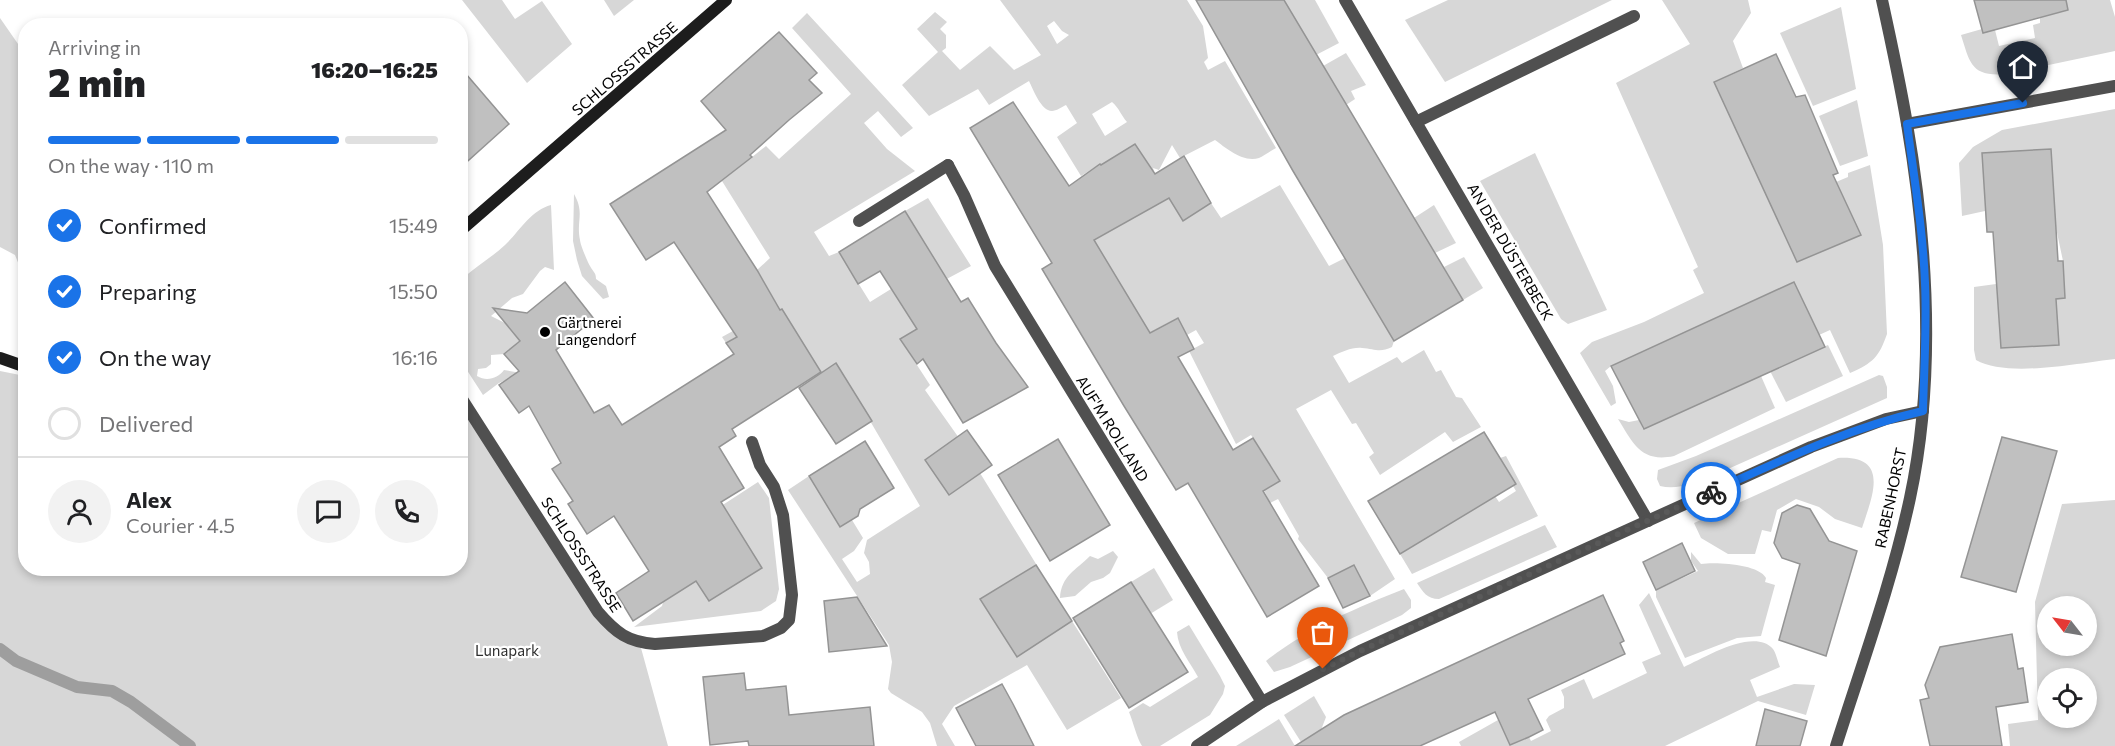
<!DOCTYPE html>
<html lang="en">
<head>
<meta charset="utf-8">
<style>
  :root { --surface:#fff; --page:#f2f2f2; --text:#202124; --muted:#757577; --line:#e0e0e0; --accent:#1a73e8 }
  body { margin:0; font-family:Commissioner,sans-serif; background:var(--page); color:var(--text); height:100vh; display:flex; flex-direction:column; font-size:22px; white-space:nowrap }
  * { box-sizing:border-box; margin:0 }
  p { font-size:20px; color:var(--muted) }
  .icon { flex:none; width:33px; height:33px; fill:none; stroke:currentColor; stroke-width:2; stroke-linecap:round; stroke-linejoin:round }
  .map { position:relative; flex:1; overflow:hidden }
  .side { position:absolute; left:18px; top:18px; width:450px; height:558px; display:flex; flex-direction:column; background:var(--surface); border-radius:24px; box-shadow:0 3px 9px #0003 }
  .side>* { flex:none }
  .needle { width:39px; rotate:301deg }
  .fabs { position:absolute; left:2037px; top:596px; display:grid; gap:12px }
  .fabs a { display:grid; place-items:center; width:60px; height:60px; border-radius:50%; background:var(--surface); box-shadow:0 3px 9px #0003; font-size:30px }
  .pin { position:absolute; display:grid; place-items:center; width:51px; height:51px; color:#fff; margin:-62px -26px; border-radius:50% 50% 50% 0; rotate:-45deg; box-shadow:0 0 6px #0007 }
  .pin .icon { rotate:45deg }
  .courier { position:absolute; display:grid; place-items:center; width:60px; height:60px; margin:-30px; border:4px solid #1a73e8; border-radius:50%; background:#fff; color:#222; box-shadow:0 2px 8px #0007 }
  .headline em { font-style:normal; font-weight:800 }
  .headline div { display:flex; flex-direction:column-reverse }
  .headline { display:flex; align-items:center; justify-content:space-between; height:102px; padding:0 30px }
  h1 { font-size:39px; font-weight:800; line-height:45px }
  .bar { display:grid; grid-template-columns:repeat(4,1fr); gap:9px 6px; align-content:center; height:72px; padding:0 30px }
  .bar i { height:8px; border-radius:4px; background:var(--line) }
  .bar .active { background:var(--accent) }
  .bar p { grid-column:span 4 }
  .line { display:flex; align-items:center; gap:15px; padding:0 30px; border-top:2px solid var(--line) }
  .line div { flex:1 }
  .round { display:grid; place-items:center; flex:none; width:63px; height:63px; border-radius:32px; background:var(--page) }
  ol { padding:0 30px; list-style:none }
  li { display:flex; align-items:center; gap:18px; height:66px }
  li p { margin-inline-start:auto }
  li .icon { padding:6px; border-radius:50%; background:var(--accent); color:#fff; stroke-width:4 }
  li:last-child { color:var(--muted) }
  li i { width:33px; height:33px; border:3px solid var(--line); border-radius:50% }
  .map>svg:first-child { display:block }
</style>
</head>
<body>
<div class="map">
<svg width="2115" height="746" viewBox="0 0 2115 746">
  <rect width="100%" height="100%" fill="#fff"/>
  <g fill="#d7d7d7" fill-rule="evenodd">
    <polygon points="462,0 502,0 515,19 542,1 572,44 527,83"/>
    <polygon points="604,0 634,0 614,16"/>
    <path d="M1000,0h187l16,26 5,32 -4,4 4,8 17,-9 51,87c-6,3 -12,8 -17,10 -16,5 -33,-10 -44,-18l-35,18 -8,-13 -13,25 -6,-2 2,6 28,46 28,-17 10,15 59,-33 49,81 16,-8 49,83 -2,6c-12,6 -17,2 -30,1 -10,-1 -20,4 -29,8l16,27 48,-26 5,6 22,-13 12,22 5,-2 15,27 6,1 19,29 -28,15 -8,-10 -65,43 -11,-18 5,-4 -18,-30 -4,1 -21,-34 -35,19 99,170 -25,17 -16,-30 -26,12 -30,-39 1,-3 -21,-37 -8,4 -6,-13 16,-10 -29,-45 -15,9 -47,-93 15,-8 -8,-13 -9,5 -10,-17 -28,15 -64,-92 15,-4 33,-19 -33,-54 -19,12 -24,-39 20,-14 -11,-18c-4,2 -10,6 -14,6 -11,0 -19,-22 -23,-30l-40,24 -11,-16 -49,27 -27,-31 36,-33 -21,-23 18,-17 12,10 -7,7 6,6v13l-4,3 18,19 30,-24 24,24 27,-15zM1054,21l8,10 7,4 -12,9 -10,-18zM1112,102c7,6 9,13 15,20l-22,14 -13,-22z"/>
    <polygon points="1284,0 1315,0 1339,43 1316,55"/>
    <polygon points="1448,0 1612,0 1445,82 1405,20"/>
    <path d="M1662,0h86l3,13 -18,28 10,27 -29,14 122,100 12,-5v-4l22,-8 13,80 4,89c-8,23 -14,29 -37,39l-20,-43 -11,5 -25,-53 -183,84 -6,5 8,15 3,17 -5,3 -31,-53 12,-11 52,-20 60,-29 -11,-23 5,-3 -82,-184 74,-39z"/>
    <path d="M2025,0h85l5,17v34l-109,23c-35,3 -36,-11 -45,-39l21,-6 13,1 4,16 36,-8 -2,-13 7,-2v-5z"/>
    <polygon points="1841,7 1856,89 1813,106 1780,33"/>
    <polygon points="807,13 913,128 901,137 878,111 864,123 887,149 915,171 814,232 829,256 839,252 870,302 891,289 888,283 905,211 928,198 971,266 913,297 927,323 900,339 930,385 925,390 959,438 925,460 980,473 1041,572 1021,584 1016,577 981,599 1072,621 1121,698 1067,730 1027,665 954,706 942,724 955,746 937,746 930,723 922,712 891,693 888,689 892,662 889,645 788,490 809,476 837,521 852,520 863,538 854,551 842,559 857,582 870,574 869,562 864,553 867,540 920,506 836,363 821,373 782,309 726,343 722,337 778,306 757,270 770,258 722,181 766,146 779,159 851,94 792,28"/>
    <polygon points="0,18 25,54 25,280 15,255 0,247"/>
    <polygon points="1346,53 1366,85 1351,91 1355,99 1346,105 1323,66"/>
    <polygon points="1857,100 1868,156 1840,166 1819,116"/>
    <path d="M2115,109v250c-36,4 -108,19 -139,1l-2,-10v-63l22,-3 -1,-19 68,-4 -7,-33 -69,4 -2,-21 -23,5 -3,-53 14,-16 29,-17z"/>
    <polygon points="1535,153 1607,310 1568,324 1561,319 1480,181"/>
    <path d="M574,194c11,19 2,27 6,46 0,4 8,23 10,26 3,6 6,6 6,13l10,7 3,11 -6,2 -21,-23 -5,-16 -4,-19z"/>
    <path d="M551,205l3,65 -9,-3 -5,4 -17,23 -11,4 -21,18 14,7 15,18 -16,13 -13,1v9l-5,4 -8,1 -1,7c10,6 21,2 27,-6l17,3 -22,10 -16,12 -22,-34v-81c14,-13 30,-22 44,-35 14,-13 26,-35 46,-40z"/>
    <polygon points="1434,205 1456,243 1435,253 1414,218"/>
    <polygon points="1464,257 1483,288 1463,300 1444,267"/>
    <polygon points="1828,345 1843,376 1786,402 1770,371"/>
    <polygon points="0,371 25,376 26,568 460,568 461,407 624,641 641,648 668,746 0,746"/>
    <path d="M1879,375l4,1 4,11v11l-177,79c-16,6 -32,13 -50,9l-3,-7 1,-9 38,-14z"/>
    <path d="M1761,376l14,32 -101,48c-33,7 -41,-13 -56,-37l11,3 10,-2 4,9z"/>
    <polygon points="1506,456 1538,516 1412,574 1400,554 1495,496 1499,502 1516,491 1513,486 1516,484 1500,458"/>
    <path d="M1838,458c53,-3 34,39 24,70l-27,-9 -16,-12 -23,-8 -19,11 -6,22 -9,-2 -7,24h-27l-27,-16 -7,-15z"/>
    <polygon points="758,482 769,498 779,589 776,601 761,611 634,627 662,606 667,587 715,510"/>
    <path d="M2115,500v246h-105l-2,-22 30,-4 -3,-118 27,-98zM2048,606h38v39h-38zM2048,678h38v39h-38z"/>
    <path d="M1545,525l12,22 -118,52c-12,0 -16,-7 -22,-16z"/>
    <path d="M1113,551l5,6 -8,16 -7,5 -12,4 -16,14 -15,2c1,-22 16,-28 30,-42l8,3z"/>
    <path d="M1691,552l10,12c16,-2 57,0 65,14l-1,4 10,3 -14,51 -24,2 -52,20 -29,-61v-7l42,-19 -7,-10z"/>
    <polygon points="1154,568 1173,600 1150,614 1131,582"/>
    <path d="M1404,589l7,11v8l-9,7 -112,52 -16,5 -8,-11c40,-32 90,-53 138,-72z"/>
    <path d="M1649,593l35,74c20,-9 70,-40 89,-18 3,4 5,13 7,18l-30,13 7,17 37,-13 21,1 -9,30 -48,-14 -93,45h-204l-2,-4 39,-22 12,25 19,-8 2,4 20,-10 -5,-11 3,-4 15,-8v-11l-3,-7 23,-11 9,20 54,-26 -5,-11 19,-8 -22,-49z"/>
    <path d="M1189,625l31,51 5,10 -2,8 -13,21 -50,31h-18c-6,-10 -8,-22 -13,-34l14,-9 7,4 48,-30c-8,-15 -20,-28 -21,-45z"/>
    <polygon points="1314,696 1326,717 1321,730 1301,742 1284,715"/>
    <polygon points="1279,719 1295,746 1236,746"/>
  </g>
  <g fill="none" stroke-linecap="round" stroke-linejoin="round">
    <polyline stroke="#9e9e9e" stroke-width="12" points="0,649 16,661 77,687 112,691 131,702 190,746"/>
  </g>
  <g fill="#c0c0c0" stroke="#949494" stroke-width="1.5">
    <polygon points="1196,0 1284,0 1463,300 1394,341 1293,171"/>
    <polygon points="1974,0 2066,0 2068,10 1983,33"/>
    <polygon points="779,32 817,73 809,80 822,93 789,120 750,155 752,157 707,192 757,270 780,310 782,309 821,372 732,429 736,436 719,447 744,488 721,502 762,568 709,601 696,581 633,621 616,593 649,571 614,516 587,534 568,504 573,501 552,469 561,463 529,406 519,413 499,385 519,371 504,354 520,341 493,308 527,313 565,282 594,319 556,350 594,413 609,405 622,425 734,354 726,343 737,337 674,242 646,260 610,204 726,130 701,101"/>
    <polygon points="1776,54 1796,97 1805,95 1838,173 1833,175 1861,235 1797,262 1714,82"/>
    <polygon points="460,67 509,124 460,168"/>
    <polygon points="1013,102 1069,186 1100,164 1101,165 1135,144 1155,174 1184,156 1211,203 1183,221 1169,198 1094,240 1150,333 1178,318 1194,349 1178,357 1233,450 1253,438 1280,481 1263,491 1319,586 1267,617 1188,483 1176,490 1124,406 1042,269 1052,263 970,128"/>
    <polygon points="2051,149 2058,261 2063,261 2065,298 2056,299 2059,345 2001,348 1993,232 1987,232 1982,153"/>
    <polygon points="905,211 961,302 968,298 996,343 1028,387 963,423 923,359 917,364 900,339 917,329 880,271 858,284 839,252"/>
    <polygon points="1794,282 1825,347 1644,429 1611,366"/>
    <polygon points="836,363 872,421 836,444 799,388"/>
    <polygon points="967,430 992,465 949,495 925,460"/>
    <polygon points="1484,432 1516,484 1400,554 1368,501"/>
    <polygon points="2002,437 2057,451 2016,592 1961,577"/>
    <polygon points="1058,439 1110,525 1050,561 998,475"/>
    <polygon points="865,441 894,488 860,509 858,516 840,527 809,476"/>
    <polygon points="1797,505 1810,509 1829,541 1857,551 1826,656 1779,640 1800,564 1782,558 1774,543 1782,513"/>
    <polygon points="1682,543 1695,571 1656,590 1643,562"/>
    <polygon points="1036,565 1072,621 1017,657 980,599"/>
    <polygon points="1354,565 1370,596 1343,608 1328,578"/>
    <polygon points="1131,582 1188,672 1129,708 1073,618"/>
    <polygon points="1603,595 1624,641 1620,643 1625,654 1528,699 1543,730 1529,737 1510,745 1495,712 1420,746 1295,746 1344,715"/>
    <polygon points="857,597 887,646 829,652 824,601"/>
    <polygon points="2012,634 2018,669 2023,668 2028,702 1996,707 2002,746 1930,746 1920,700 1929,698 1925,685 1940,647"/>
    <polygon points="744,673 746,690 786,686 789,715 870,707 874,746 749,746 748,741 710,745 703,677"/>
    <polygon points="1002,684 1013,704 1034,746 976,746 956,708"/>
    <polygon points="1765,709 1807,721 1800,746 1756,746"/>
  </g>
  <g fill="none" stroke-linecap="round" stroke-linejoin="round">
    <g stroke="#505050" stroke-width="12">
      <polyline points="1416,122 1634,16"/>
      <polyline points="859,221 948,165"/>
      <path d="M460,396l138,216c18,21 30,30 57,32l108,-8 18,-8 8,-8 3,-25 -9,-80 -9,-28 -14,-22 -8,-23"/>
    </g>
    <g stroke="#505050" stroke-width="12">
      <polyline points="1345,0 1648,521"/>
      <polyline points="1907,124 2115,86"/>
      <polyline points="948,165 964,195 995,266 1262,702"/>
      <polyline points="1197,746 1262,702 1360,651 1811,447 1886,419 1923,411"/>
      <path d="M1836,746c26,-82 56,-164 74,-248 26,-122 18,-251 -3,-374 -7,-41 -16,-83 -25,-124"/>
    </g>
    <g stroke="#1d1d1d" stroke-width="12">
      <polyline points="460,231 726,0"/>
      <polyline points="0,358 26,367"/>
    </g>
  </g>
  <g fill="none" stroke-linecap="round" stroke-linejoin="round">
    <polyline stroke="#595959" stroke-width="6" stroke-dasharray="0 10.8" points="1323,669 1360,651 1711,492"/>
    <path stroke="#1a73e8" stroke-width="8" d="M1711,492c69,-31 137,-64 212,-81 1,-43 4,-85 2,-128 -2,-53 -11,-106 -18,-159l116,-21"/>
  </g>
  <circle fill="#000" stroke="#fff" stroke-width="2" cx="545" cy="332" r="6"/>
  <g text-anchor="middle" stroke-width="4.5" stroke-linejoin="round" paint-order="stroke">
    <g font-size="15" fill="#000" stroke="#fff">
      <text transform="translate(625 69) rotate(-41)" y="5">SCHLOSSSTRASSE</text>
      <text transform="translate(1510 252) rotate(60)" y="5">AN DER DÜSTERBECK</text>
      <text transform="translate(1112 429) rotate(58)" y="5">AUF'M ROLLAND</text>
      <text transform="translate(1891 498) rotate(-78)" y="5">RABENHORST</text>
      <text transform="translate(581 555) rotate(57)" y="5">SCHLOSSSTRASSE</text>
    </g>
    <g font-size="15" fill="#000" stroke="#fff" text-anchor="start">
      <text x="557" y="328">Gärtnerei<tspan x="557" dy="17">Langendorf</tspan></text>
    </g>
    <g font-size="15" fill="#2e2e2e" stroke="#fff">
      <text x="507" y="656">Lunapark</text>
    </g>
  </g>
</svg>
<div class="fabs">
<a><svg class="needle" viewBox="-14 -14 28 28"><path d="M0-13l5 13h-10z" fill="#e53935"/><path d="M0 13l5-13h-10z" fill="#757577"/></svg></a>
<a><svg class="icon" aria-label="locate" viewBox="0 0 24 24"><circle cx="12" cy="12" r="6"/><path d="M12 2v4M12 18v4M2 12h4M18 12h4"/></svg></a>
</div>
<div class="pin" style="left:1323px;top:669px;background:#ea580c"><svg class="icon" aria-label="bag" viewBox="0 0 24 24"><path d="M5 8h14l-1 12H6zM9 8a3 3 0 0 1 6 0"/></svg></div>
<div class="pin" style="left:2023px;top:103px;background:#1f2937"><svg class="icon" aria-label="home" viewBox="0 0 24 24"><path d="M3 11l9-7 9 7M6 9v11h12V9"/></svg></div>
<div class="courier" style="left:1711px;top:492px"><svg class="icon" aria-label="bike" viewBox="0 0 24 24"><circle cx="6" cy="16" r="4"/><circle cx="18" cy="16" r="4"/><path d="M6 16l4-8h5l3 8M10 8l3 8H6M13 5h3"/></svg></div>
<section class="side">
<div class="headline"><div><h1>2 min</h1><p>Arriving in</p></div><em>16:20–16:25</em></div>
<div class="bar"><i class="active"></i><i class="active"></i><i class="active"></i><i></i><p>On the way · 110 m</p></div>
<ol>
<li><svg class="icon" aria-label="check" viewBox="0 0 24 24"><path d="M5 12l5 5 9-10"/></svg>Confirmed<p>15:49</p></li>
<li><svg class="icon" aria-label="check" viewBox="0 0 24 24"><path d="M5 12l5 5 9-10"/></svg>Preparing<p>15:50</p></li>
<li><svg class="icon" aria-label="check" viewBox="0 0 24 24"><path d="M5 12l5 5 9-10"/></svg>On the way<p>16:16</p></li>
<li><i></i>Delivered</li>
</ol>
<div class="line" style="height:108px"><a class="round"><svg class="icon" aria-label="person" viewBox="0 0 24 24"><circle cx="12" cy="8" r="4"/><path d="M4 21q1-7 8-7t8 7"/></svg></a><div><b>Alex</b><p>Courier · 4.5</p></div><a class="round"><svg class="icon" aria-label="chat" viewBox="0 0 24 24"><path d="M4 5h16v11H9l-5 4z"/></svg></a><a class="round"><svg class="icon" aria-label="phone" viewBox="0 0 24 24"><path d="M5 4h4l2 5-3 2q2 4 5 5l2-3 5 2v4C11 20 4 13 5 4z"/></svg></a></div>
</section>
</div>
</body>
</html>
